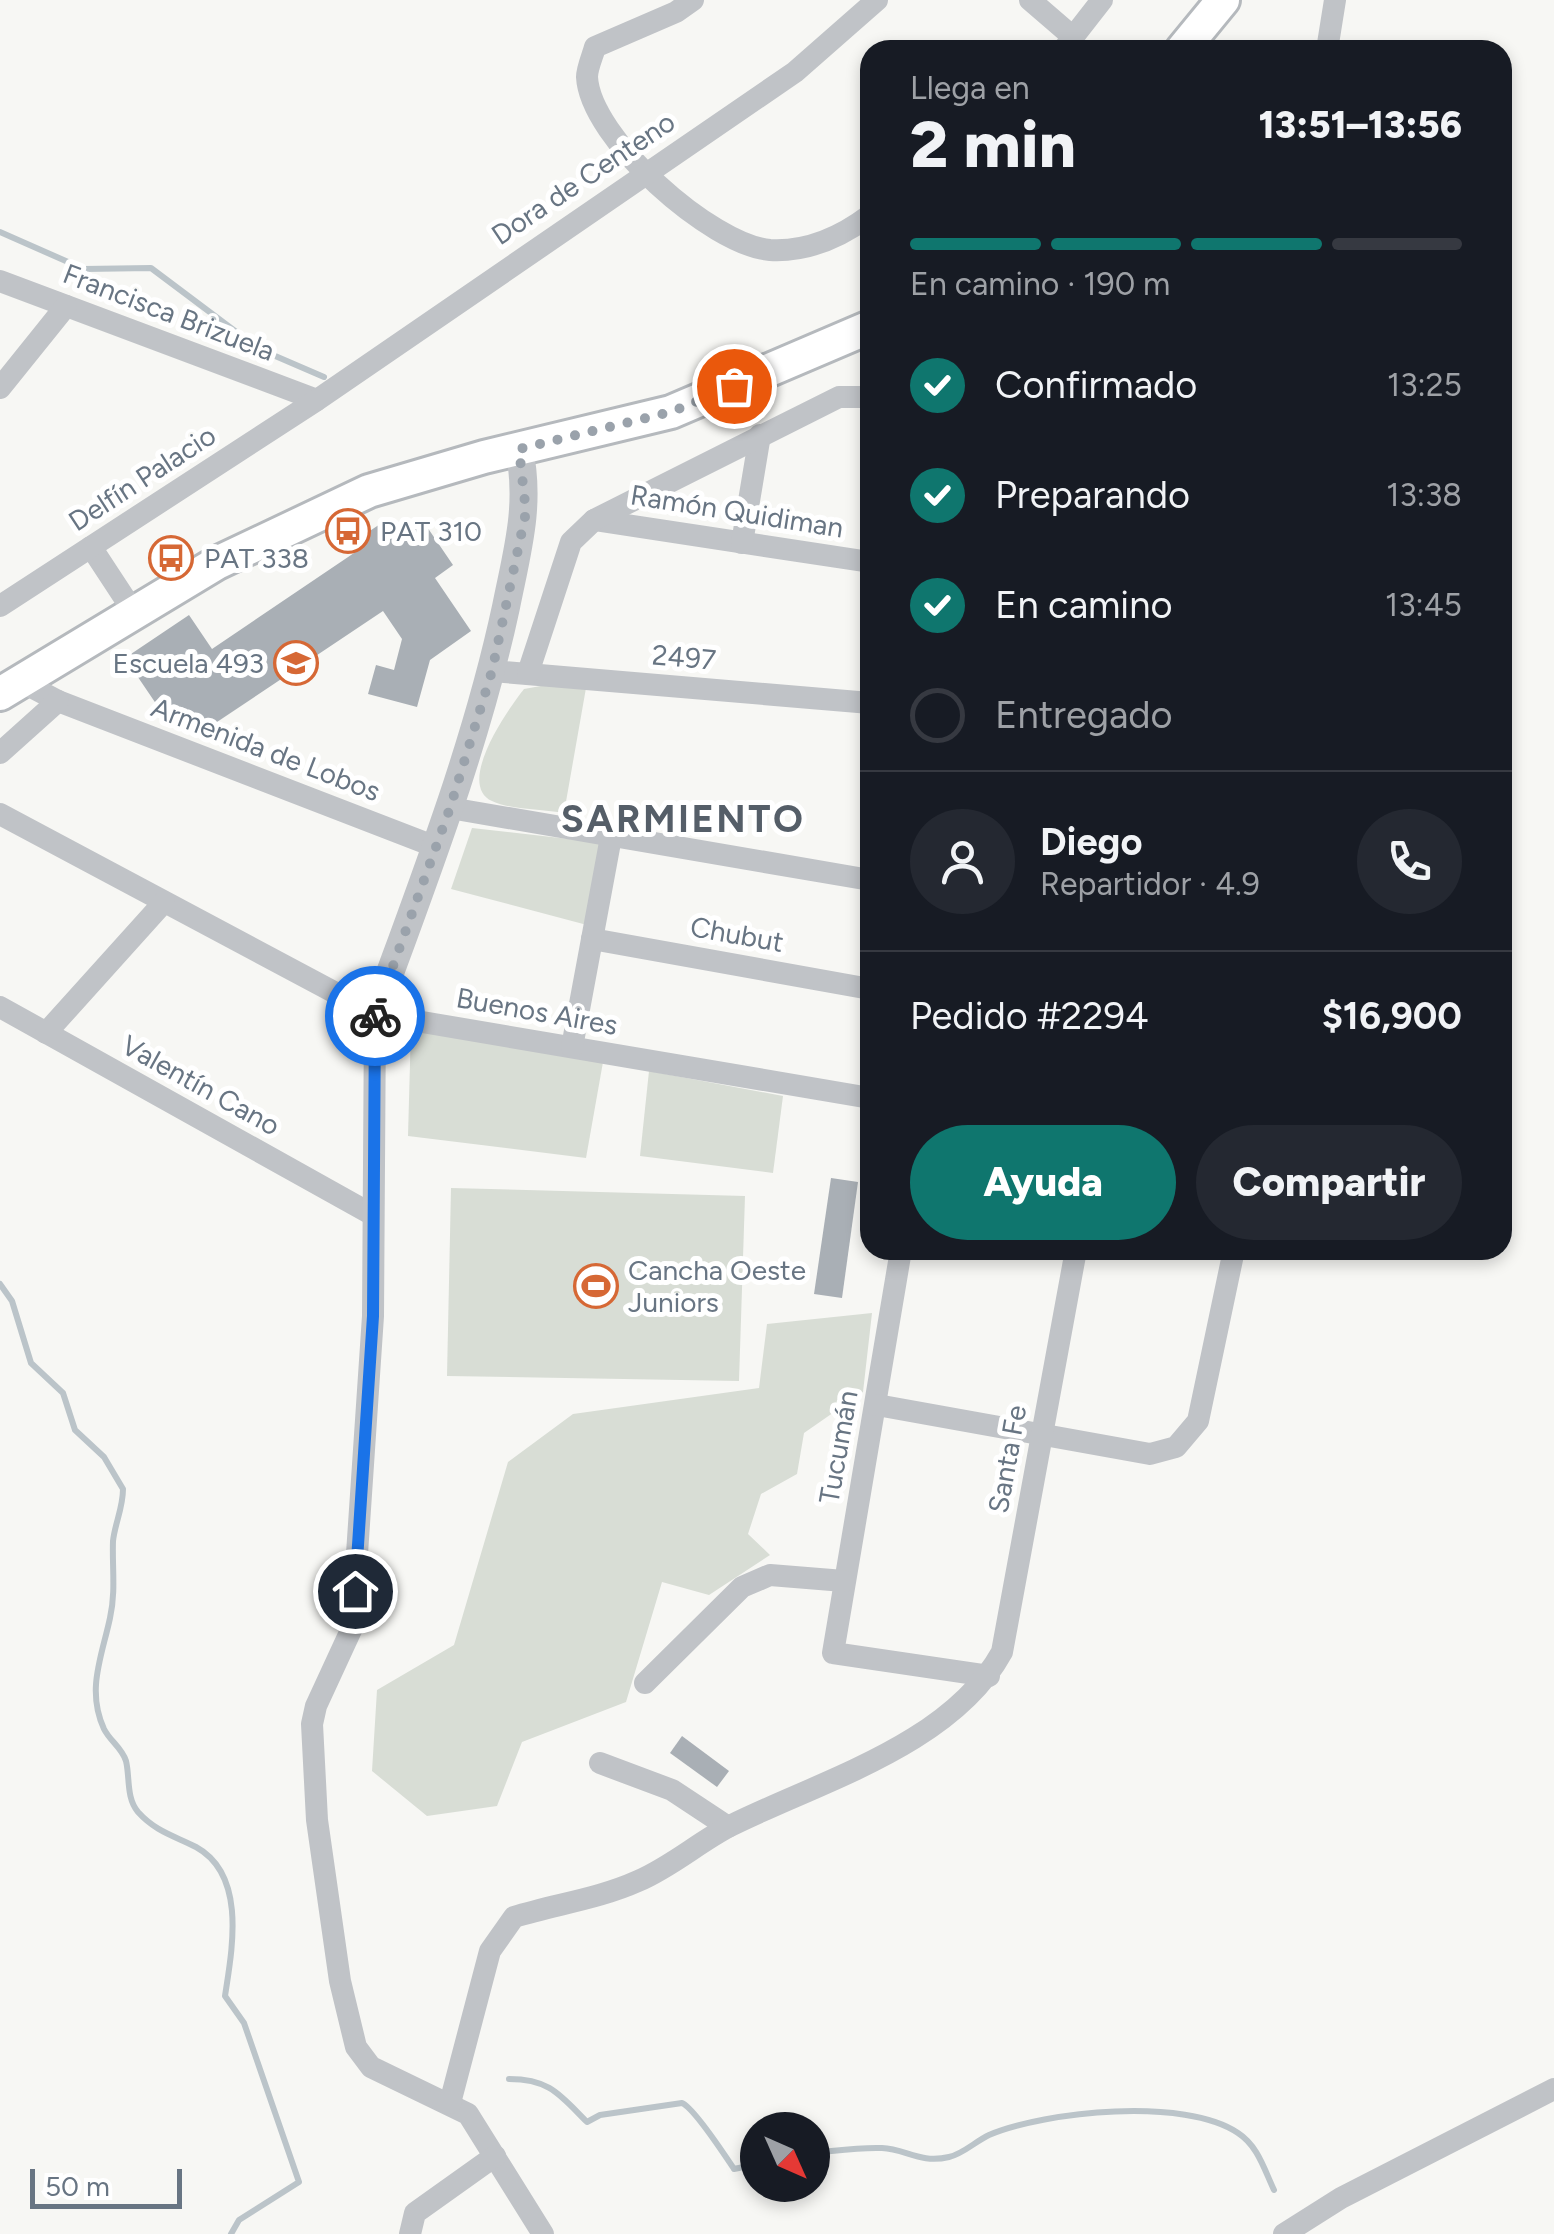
<!DOCTYPE html>
<html lang="es">
<head>
<meta charset="utf-8">
<style>
  :root { --surface:#171b24; --page:#242831; --text:#f1f3f6; --muted:#9ea1a6; --line:#363941; --accent:#0f766e }
  body { margin:0; font-family:Figtree,sans-serif; background:var(--page); color:var(--text); height:100vh; display:flex; flex-direction:column; font-size:38px; white-space:nowrap }
  * { box-sizing:border-box; margin:0 }
  p { font-size:32px; color:var(--muted) }
  .icon { flex:none; width:55px; height:55px; fill:none; stroke:currentColor; stroke-width:2; stroke-linecap:round; stroke-linejoin:round }
  .map { position:relative; flex:1; overflow:hidden }
  .sheet { position:absolute; left:860px; top:40px; width:652px; height:1220px; display:flex; flex-direction:column; background:var(--surface); border-radius:30px; box-shadow:0 5px 15px #0003 }
  .sheet>* { flex:none }
  .needle { width:65px; rotate:135deg }
  .controls { position:absolute; left:740px; top:2112px; display:grid; gap:20px }
  .controls a { display:grid; place-items:center; width:90px; height:90px; border-radius:50%; background:var(--surface); box-shadow:0 5px 15px #0003; font-size:50px }
  .scale { position:absolute; left:30px; bottom:25px; width:152px; box-sizing:border-box; padding-left:10px; border:5px solid #687583; border-top:0; font-size:28px; line-height:35px; white-space:nowrap; color:#687583; -webkit-text-stroke:8px #fff; paint-order:stroke }
  .pin { position:absolute; display:grid; place-items:center; width:85px; height:85px; color:#fff; margin:-42px; border:5px solid #fff; border-radius:50%; box-shadow:0 2px 10px #0007 }
  .courier { position:absolute; display:grid; place-items:center; width:100px; height:100px; margin:-50px; border:8px solid #1a73e8; border-radius:50%; background:#fff; color:#222; box-shadow:0 2px 12px #0007 }
  .summary em { font-style:normal; font-weight:800 }
  .summary div { display:flex; flex-direction:column-reverse }
  .summary { display:flex; align-items:center; justify-content:space-between; height:170px; padding:0 50px }
  h1 { font-size:65px; font-weight:800; line-height:75px }
  .bar { display:grid; grid-template-columns:repeat(4,1fr); gap:15px 10px; align-content:center; height:120px; padding:0 50px }
  .bar i { height:12px; border-radius:8px; background:var(--line) }
  .bar .current { background:var(--accent) }
  .bar p { grid-column:span 4 }
  .line { display:flex; align-items:center; gap:25px; padding:0 50px; border-top:2px solid var(--line) }
  .line div { flex:1 }
  .round { display:grid; place-items:center; flex:none; width:105px; height:105px; border-radius:52px; background:var(--page) }
  ol { padding:0 50px; list-style:none }
  li { display:flex; align-items:center; gap:30px; height:110px }
  li p { margin-inline-start:auto }
  li .icon { padding:10px; border-radius:50%; background:var(--accent); color:#fff; stroke-width:4 }
  li:last-child { color:var(--muted) }
  li i { width:55px; height:55px; border:5px solid var(--line); border-radius:50% }
  .button { display:flex; gap:20px; margin-top:auto; padding:20px 50px }
  .button a { flex:1; height:115px; border-radius:60px; background:var(--accent); color:#fff; font-size:40px; font-weight:800; line-height:115px; text-align:center }
  .button a+a { background:var(--page); color:var(--text) }
  .map>svg:first-child { display:block }
</style>
</head>
<body>
<div class="map">
<svg width="1554" height="2234" viewBox="0 0 1554 2234">
  <rect width="100%" height="100%" fill="#f7f7f4"/>
  <g fill="#d8ddd5">
    <path d="M563,682l23,6 -22,125c-21,-4 -53,-3 -72,-12 -37,-17 17,-93 32,-112z"/>
    <polygon points="472,828 604,843 587,925 451,889"/>
    <polygon points="411,1027 603,1062 586,1158 408,1136"/>
    <polygon points="649,1071 783,1096 773,1173 640,1156"/>
    <polygon points="451,1188 745,1196 739,1381 447,1376"/>
    <polygon points="872,1313 863,1392 804,1433 797,1474 761,1494 748,1534 770,1555 709,1595 662,1582 626,1702 522,1742 497,1806 427,1816 372,1771 377,1690 454,1645 508,1462 573,1414 759,1388 767,1324"/>
  </g>
  <g fill="none" stroke-linecap="round" stroke-linejoin="round">
    <g stroke="#bbc4c9" stroke-width="6">
      <polyline points="0,232 84,269 151,268 259,349 324,377"/>
      <path d="M0,1284l12,17 19,62 32,30 12,37 29,27 19,32c0,19 -8,34 -10,52 -1,26 3,50 -3,77 -8,38 -24,72 -6,111 6,12 18,19 22,32 4,16 0,37 12,51 18,20 37,24 58,35 51,28 36,103 29,149l19,27 55,159 -60,38 -8,14"/>
      <path d="M509,2079c41,0 51,16 78,43l13,-7 82,-12c12,5 42,51 52,66l24,-5"/>
      <path d="M812,2153c23,-2 47,-6 70,-5 24,1 38,16 67,9 14,-3 27,-16 40,-22 57,-24 196,-38 249,-2 20,13 26,36 36,57"/>
    </g>
  </g>
  <g fill="#a9afb5">
    <polygon points="389,518 401,536 423,521 453,565 435,578 471,631 430,660 417,707 368,694 376,665 394,670 402,639 383,611 196,736 178,709 165,717 125,658 189,615 212,649 354,553 349,545"/>
    <polygon points="831,1178 858,1182 842,1298 814,1294"/>
    <polygon points="682,1736 729,1771 717,1787 670,1753"/>
  </g>
  <g fill="none" stroke-linecap="round" stroke-linejoin="round">
    <g stroke="#b5b9bd" stroke-width="38">
      <g id="secondary">
        <polyline points="1182,50 1223,0"/>
        <polyline points="0,694 217,563 369,491 484,457 671,412 870,327"/>
      </g>
    </g>
    <g stroke="#c0c3c7" stroke-width="22">
      <path d="M693,0l-17,12 -81,35c-2,8 -8,21 -8,30 3,61 124,168 183,173 37,2 71,-13 100,-35"/>
      <polyline points="1030,0 1073,37"/>
      <polyline points="1063,50 1102,0"/>
      <polyline points="1327,50 1335,0"/>
      <polyline points="0,281 317,400"/>
      <polyline points="0,388 66,306"/>
      <polyline points="594,520 870,562"/>
      <polyline points="742,543 760,435"/>
      <polyline points="91,547 133,611"/>
      <polyline points="0,606 317,400 795,72 877,0"/>
      <polyline points="492,671 870,703"/>
      <polyline points="528,673 571,542 594,520 839,397 870,397"/>
      <polyline points="20,681 58,701 436,847"/>
      <polyline points="0,753 58,701"/>
      <polyline points="450,808 870,880"/>
      <polyline points="0,814 375,1014 870,1098"/>
      <polyline points="592,939 870,989"/>
      <polyline points="0,1007 373,1215"/>
      <polyline points="375,1014 373,1316 352,1628 316,1706 312,1724 317,1820 340,1981 356,2047 371,2067 468,2114 543,2234"/>
      <polyline points="46,1033 164,902"/>
      <polyline points="572,1047 611,837"/>
      <polyline points="901,1250 833,1653 989,1676"/>
      <polyline points="877,1405 1150,1454 1176,1447 1198,1421 1234,1250"/>
      <polyline points="645,1683 742,1587 770,1575 844,1581"/>
      <polyline points="600,1763 672,1790 728,1827"/>
      <path d="M450,2103l40,-152 24,-34c42,-13 84,-18 124,-36 33,-14 61,-39 92,-55 90,-45 221,-81 272,-174l74,-402"/>
      <polyline points="410,2234 415,2213 495,2156"/>
      <polyline points="1284,2234 1341,2198 1554,2089"/>
    </g>
    <path stroke="#c0c3c7" stroke-width="28" d="M375,1014c49,-135 101,-267 131,-407 11,-55 25,-102 13,-158"/>
    <use href="#secondary" stroke="#fff" stroke-width="32"/>
  </g>
  <g fill="none" stroke-linecap="round" stroke-linejoin="round">
    <polyline stroke="#9aa2ab" stroke-width="10" stroke-dasharray="0 18" points="375,1016 450,808 492,671 526,512 519,449 671,412 734,386"/>
    <polyline stroke="#1a73e8" stroke-width="12" points="355,1591 373,1316 375,1016"/>
  </g>
  <defs>
    <g id="bus-ring" transform="scale(2.25)"><circle r="9.5" fill="#fff" stroke="#d66835" stroke-width="1.5"/><path d="M-5-6H5V4H4V6H2V4H-2V6H-4V4H-5ZM-3.5-4V0h7V-4ZM-3.5 1.2v1.5H-2V1.2ZM2 1.2v1.5H3.5V1.2Z" fill="#d66835"/></g>
    <g id="school-ring" transform="scale(2.25)"><circle r="9.5" fill="#fff" stroke="#d66835" stroke-width="1.5"/><path d="M0-5L7-2L0 1L-7-2ZM-4 1L0 2.5L4 1V4Q0 6-4 4Z" fill="#d66835"/></g>
    <g id="stadium-ring" transform="scale(2.25)"><circle r="9.5" fill="#fff" stroke="#d66835" stroke-width="1.5"/><path d="M0-5a6.5 5 0 1 0 0 10a6.5 5 0 1 0 0-10ZM-3.5-1.8h7v3.6h-7Z" fill="#d66835"/></g>
  </defs>
  <g fill-rule="evenodd">
    <use href="#bus-ring" x="348" y="531"/>
    <use href="#bus-ring" x="171" y="558"/>
    <use href="#school-ring" x="296" y="663"/>
    <use href="#stadium-ring" x="596" y="1286"/>
  </g>
  <g text-anchor="middle" stroke-width="10" stroke-linejoin="round" paint-order="stroke">
    <g font-size="28" fill="#687583" stroke="#fff">
      <text transform="translate(583 178) rotate(-34)" y="10">Dora de Centeno</text>
      <text transform="translate(169 312) rotate(21)" y="10">Francisca Brizuela</text>
      <text transform="translate(142 478) rotate(-33)" y="10">Delfín Palacio</text>
      <text transform="translate(737 511) rotate(9)" y="10">Ramón Quidiman</text>
      <text transform="translate(684 657) rotate(5)" y="10">2497</text>
      <text transform="translate(266 749) rotate(21)" y="10">Armenida de Lobos</text>
      <text transform="translate(737 934) rotate(10)" y="10">Chubut</text>
      <text transform="translate(537 1011) rotate(10)" y="10">Buenos Aires</text>
      <text transform="translate(201 1085) rotate(29)" y="10">Valentín Cano</text>
      <text transform="translate(838 1447) rotate(-80)" y="10">Tucumán</text>
      <text transform="translate(1007 1459) rotate(-80)" y="10">Santa Fe</text>
    </g>
    <g font-size="28" fill="#687583" stroke="#fff" text-anchor="start">
      <text x="380" y="541">PAT 310</text>
      <text x="204" y="568">PAT 338</text>
      <text x="264" y="673" text-anchor="end">Escuela 493</text>
      <text x="628" y="1280">Cancha Oeste<tspan x="628" dy="32">Juniors</tspan></text>
    </g>
    <g font-size="38" font-weight="bold" letter-spacing="2.5" fill="#555e68" stroke="#fff">
      <text x="683" y="832">SARMIENTO</text>
    </g>
  </g>
</svg>
<div class="controls">
<a><svg class="needle" viewBox="-14 -14 28 28"><path d="M0-13l5 13h-10z" fill="#e53935"/><path d="M0 13l5-13h-10z" fill="#9ea1a6"/></svg></a>
</div>
<div class="scale">50 m</div>
<div class="pin" style="left:734px;top:386px;background:#ea580c"><svg class="icon" aria-label="bag" viewBox="0 0 24 24"><path d="M5 8h14l-1 12H6zM9 8a3 3 0 0 1 6 0"/></svg></div>
<div class="pin" style="left:355px;top:1591px;background:#1f2937"><svg class="icon" aria-label="home" viewBox="0 0 24 24"><path d="M3 11l9-7 9 7M6 9v11h12V9"/></svg></div>
<div class="courier" style="left:375px;top:1016px"><svg class="icon" aria-label="bike" viewBox="0 0 24 24"><circle cx="6" cy="16" r="4"/><circle cx="18" cy="16" r="4"/><path d="M6 16l4-8h5l3 8M10 8l3 8H6M13 5h3"/></svg></div>
<section class="sheet">
<div class="summary"><div><h1>2 min</h1><p>Llega en</p></div><em>13:51–13:56</em></div>
<div class="bar"><i class="current"></i><i class="current"></i><i class="current"></i><i></i><p>En camino · 190 m</p></div>
<ol>
<li><svg class="icon" aria-label="check" viewBox="0 0 24 24"><path d="M5 12l5 5 9-10"/></svg>Confirmado<p>13:25</p></li>
<li><svg class="icon" aria-label="check" viewBox="0 0 24 24"><path d="M5 12l5 5 9-10"/></svg>Preparando<p>13:38</p></li>
<li><svg class="icon" aria-label="check" viewBox="0 0 24 24"><path d="M5 12l5 5 9-10"/></svg>En camino<p>13:45</p></li>
<li><i></i>Entregado</li>
</ol>
<div class="line" style="height:180px"><a class="round"><svg class="icon" aria-label="person" viewBox="0 0 24 24"><circle cx="12" cy="8" r="4"/><path d="M4 21q1-7 8-7t8 7"/></svg></a><div><b>Diego</b><p>Repartidor · 4.9</p></div><a class="round"><svg class="icon" aria-label="phone" viewBox="0 0 24 24"><path d="M5 4h4l2 5-3 2q2 4 5 5l2-3 5 2v4C11 20 4 13 5 4z"/></svg></a></div>
<div class="line" style="height:130px"><div>Pedido #2294</div><b>$16,900</b></div>
<div class="button"><a>Ayuda</a><a>Compartir</a></div>
</section>
</div>
</body>
</html>
